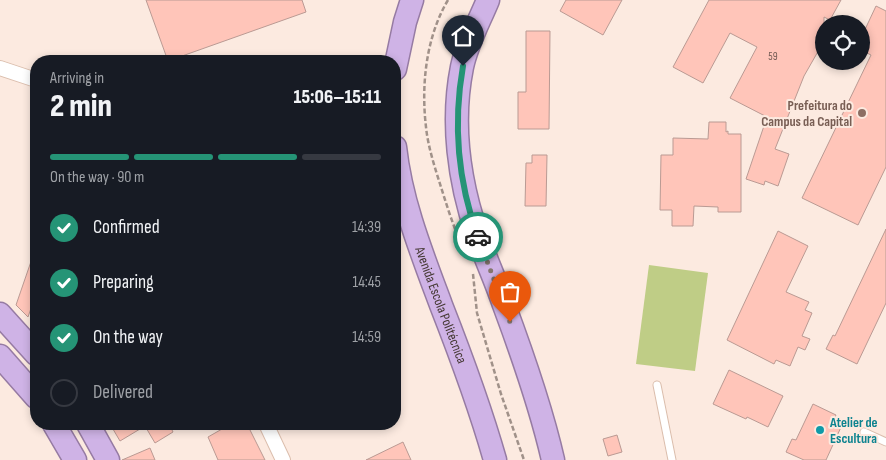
<!DOCTYPE html>
<html lang="en">
<head>
<meta charset="utf-8">
<style>
  :root { --surface:#171b24; --page:#242831; --text:#f1f3f6; --muted:#9ea1a6; --line:#363941; --accent:#259476 }
  body { margin:0; font-family:"Sofia Sans Condensed",sans-serif; background:var(--page); color:var(--text); height:100vh; display:flex; flex-direction:column; font-size:19px; white-space:nowrap }
  * { box-sizing:border-box; margin:0 }
  p { font-size:16px; color:var(--muted) }
  .icon { flex:none; width:28px; height:28px; fill:none; stroke:currentColor; stroke-width:2; stroke-linecap:round; stroke-linejoin:round }
  .map { position:relative; flex:1; overflow:hidden }
  .details { position:absolute; left:30px; top:55px; width:371px; height:375px; display:flex; flex-direction:column; background:var(--surface); border-radius:20px; box-shadow:0 2px 8px #0003 }
  .details>* { flex:none }
  .buttons { position:absolute; left:815px; top:15px; display:grid; gap:10px }
  .buttons a { display:grid; place-items:center; width:55px; height:55px; border-radius:50%; background:var(--surface); box-shadow:0 2px 8px #0003; font-size:25px }
  .pin { position:absolute; display:grid; place-items:center; width:42px; height:42px; color:#fff; margin:-51px -21px; border-radius:50% 50% 50% 0; rotate:-45deg; box-shadow:0 0 5px #0007 }
  .pin .icon { rotate:45deg }
  .courier { position:absolute; display:grid; place-items:center; width:50px; height:50px; margin:-25px; border:4px solid #259476; border-radius:50%; background:#fff; color:#222; box-shadow:0 1px 6px #0007 }
  .head em { font-style:normal; font-weight:800 }
  .head div { display:flex; flex-direction:column-reverse }
  .head { display:flex; align-items:center; justify-content:space-between; height:85px; padding:0 20px }
  h1 { font-size:32px; font-weight:800; line-height:38px }
  .bar { display:grid; grid-template-columns:repeat(4,1fr); gap:8px 5px; align-content:center; height:60px; padding:0 20px }
  .bar i { height:6px; border-radius:4px; background:var(--line) }
  .bar .current { background:var(--accent) }
  .bar p { grid-column:span 4 }
  ol { padding:0 20px; list-style:none }
  li { display:flex; align-items:center; gap:15px; height:55px }
  li p { margin-inline-start:auto }
  li .icon { padding:5px; border-radius:50%; background:var(--accent); color:#fff; stroke-width:4 }
  li:last-child { color:var(--muted) }
  li i { width:28px; height:28px; border:2px solid var(--line); border-radius:50% }
  .map>svg:first-child { display:block }
</style>
</head>
<body>
<div class="map">
<svg width="886" height="460" viewBox="0 0 886 460">
  <rect width="100%" height="100%" fill="#fceae0"/>
  <polygon fill="#bfcd86" points="649,265 708,273 695,371 636,364"/>
  <g fill="#ffc5b9" stroke="#ba9a93">
    <polygon points="146,0 302,0 306,12 168,61"/>
    <polygon points="566,0 622,0 603,35 560,11"/>
    <polygon points="709,0 841,0 830,20 824,17 824,41 804,76 775,149 789,154 778,186 765,181 764,185 746,179 767,117 730,98 757,47 730,33 703,83 673,67"/>
    <polygon points="876,6 886,11 886,167 858,225 802,198 871,55 861,50 861,38"/>
    <polygon points="526,31 550,31 549,129 518,129 518,92 526,92"/>
    <polygon points="709,122 726,122 726,132 728,131 728,134 741,134 741,212 718,212 718,207 694,206 693,226 672,226 672,210 660,210 661,155 673,155 673,138 708,139"/>
    <polygon points="532,155 547,155 546,206 525,206 526,163 532,163"/>
    <polygon points="886,229 886,303 857,364 826,349 833,335 835,336"/>
    <polygon points="778,231 808,246 786,292 809,302 805,310 812,313 802,336 810,339 805,350 798,347 790,366 776,360 774,364 727,340"/>
    <polygon points="35,250 36,251 36,294 28,317 16,305"/>
    <polygon points="729,370 783,396 768,427 747,417 746,419 713,404"/>
    <polygon points="813,404 836,415 833,421 842,425 826,460 804,460 786,452 792,439 796,440"/>
    <polygon points="110,424 169,424 173,432 155,443 145,426 120,441"/>
    <polygon points="219,424 247,424 265,460 218,460 208,437 222,429"/>
    <polygon points="617,435 622,452 608,456 603,439"/>
    <polygon points="403,442 411,460 366,460"/>
    <polygon points="150,448 155,460 122,460"/>
  </g>
  <g fill="none" stroke-linecap="round" stroke-linejoin="round">
    <g stroke="#dbbead" stroke-width="9">
      <g id="service">
        <polyline points="657,385 672,460"/>
        <polyline points="864,432 886,442"/>
      </g>
    </g>
    <g stroke="#dbbead" stroke-width="16">
      <g id="minor">
        <polyline points="0,68 36,80"/>
        <polyline points="266,424 283,460"/>
      </g>
    </g>
    <g stroke="#967ba3" stroke-width="25">
      <g id="trunk">
        <path d="M488,0c-9,22 -21,43 -26,67 -11,55 -3,114 15,167 8,24 19,47 27,71 19,51 37,102 49,155"/>
        <polyline points="395,69 405,22 412,0"/>
        <path id="s1" d="M395,147c6,55 27,107 46,158 20,51 39,102 54,155"/>
        <polyline points="0,314 36,354"/>
        <polyline points="0,356 36,397"/>
        <polyline points="54,424 75,460"/>
        <polyline points="88,424 108,460"/>
      </g>
    </g>
    <g stroke="#a09189" stroke-width="2.5" stroke-dasharray="5 2.5" stroke-linecap="butt">
      <path d="M448,0c-22,37 -27,85 -22,127 2,20 9,41 15,60 5,16 10,32 16,47"/>
      <polyline points="473,274 477,313 501,394 524,460"/>
    </g>
    <use href="#service" stroke="#fff" stroke-width="7"/>
    <use href="#minor" stroke="#fff" stroke-width="14"/>
    <use href="#trunk" stroke="#cfb3e6" stroke-width="22"/>
  </g>
  <g fill="none" stroke-linecap="round" stroke-linejoin="round">
    <polyline stroke="#84766e" stroke-width="5" stroke-dasharray="0 9" points="478,237 510,322"/>
    <path stroke="#259476" stroke-width="6" d="M463,66c-10,57 -5,116 15,171"/>
  </g>
  <circle fill="#8d6e63" stroke="#fceae0" stroke-width="2" cx="862" cy="113" r="5"/>
  <circle fill="#0f9aa8" stroke="#fceae0" stroke-width="2" cx="820" cy="430" r="5"/>
  <g text-anchor="middle" stroke-width="4" stroke-linejoin="round" paint-order="stroke">
    <g font-size="11" fill="#725a53">
      <text x="773" y="60">59</text>
    </g>
    <g font-size="14" font-weight="bold" fill="#785e54" stroke="#fceae0" text-anchor="end">
      <text x="852" y="110">Prefeitura do<tspan x="852" dy="16">Campus da Capital</tspan></text>
    </g>
    <g font-size="14" fill="#433731" stroke="#fceae0">
      <text dy="5" stroke="none"><textPath href="#s1" startOffset="165">Avenida Escola Politécnica</textPath></text>
    </g>
    <g font-size="14" font-weight="bold" fill="#0d838f" stroke="#fceae0" text-anchor="start">
      <text x="830" y="427">Atelier de<tspan x="830" dy="16">Escultura</tspan></text>
    </g>
  </g>
</svg>
<div class="buttons">
<a><svg class="icon" aria-label="locate" viewBox="0 0 24 24"><circle cx="12" cy="12" r="6"/><path d="M12 2v4M12 18v4M2 12h4M18 12h4"/></svg></a>
</div>
<div class="pin" style="left:510px;top:322px;background:#ea580c"><svg class="icon" aria-label="bag" viewBox="0 0 24 24"><path d="M5 8h14l-1 12H6zM9 8a3 3 0 0 1 6 0"/></svg></div>
<div class="pin" style="left:463px;top:66px;background:#1f2937"><svg class="icon" aria-label="home" viewBox="0 0 24 24"><path d="M3 11l9-7 9 7M6 9v11h12V9"/></svg></div>
<div class="courier" style="left:478px;top:237px"><svg class="icon" aria-label="car" viewBox="0 0 24 24"><path d="M5 17H2v-5l4-1 3-4h7l3 4 3 1v5h-3M9 17h6M6 11h13"/><circle cx="7" cy="17" r="2"/><circle cx="17" cy="17" r="2"/></svg></div>
<section class="details">
<div class="head"><div><h1>2 min</h1><p>Arriving in</p></div><em>15:06–15:11</em></div>
<div class="bar"><i class="current"></i><i class="current"></i><i class="current"></i><i></i><p>On the way · 90 m</p></div>
<ol>
<li><svg class="icon" aria-label="check" viewBox="0 0 24 24"><path d="M5 12l5 5 9-10"/></svg>Confirmed<p>14:39</p></li>
<li><svg class="icon" aria-label="check" viewBox="0 0 24 24"><path d="M5 12l5 5 9-10"/></svg>Preparing<p>14:45</p></li>
<li><svg class="icon" aria-label="check" viewBox="0 0 24 24"><path d="M5 12l5 5 9-10"/></svg>On the way<p>14:59</p></li>
<li><i></i>Delivered</li>
</ol>
</section>
</div>
</body>
</html>
